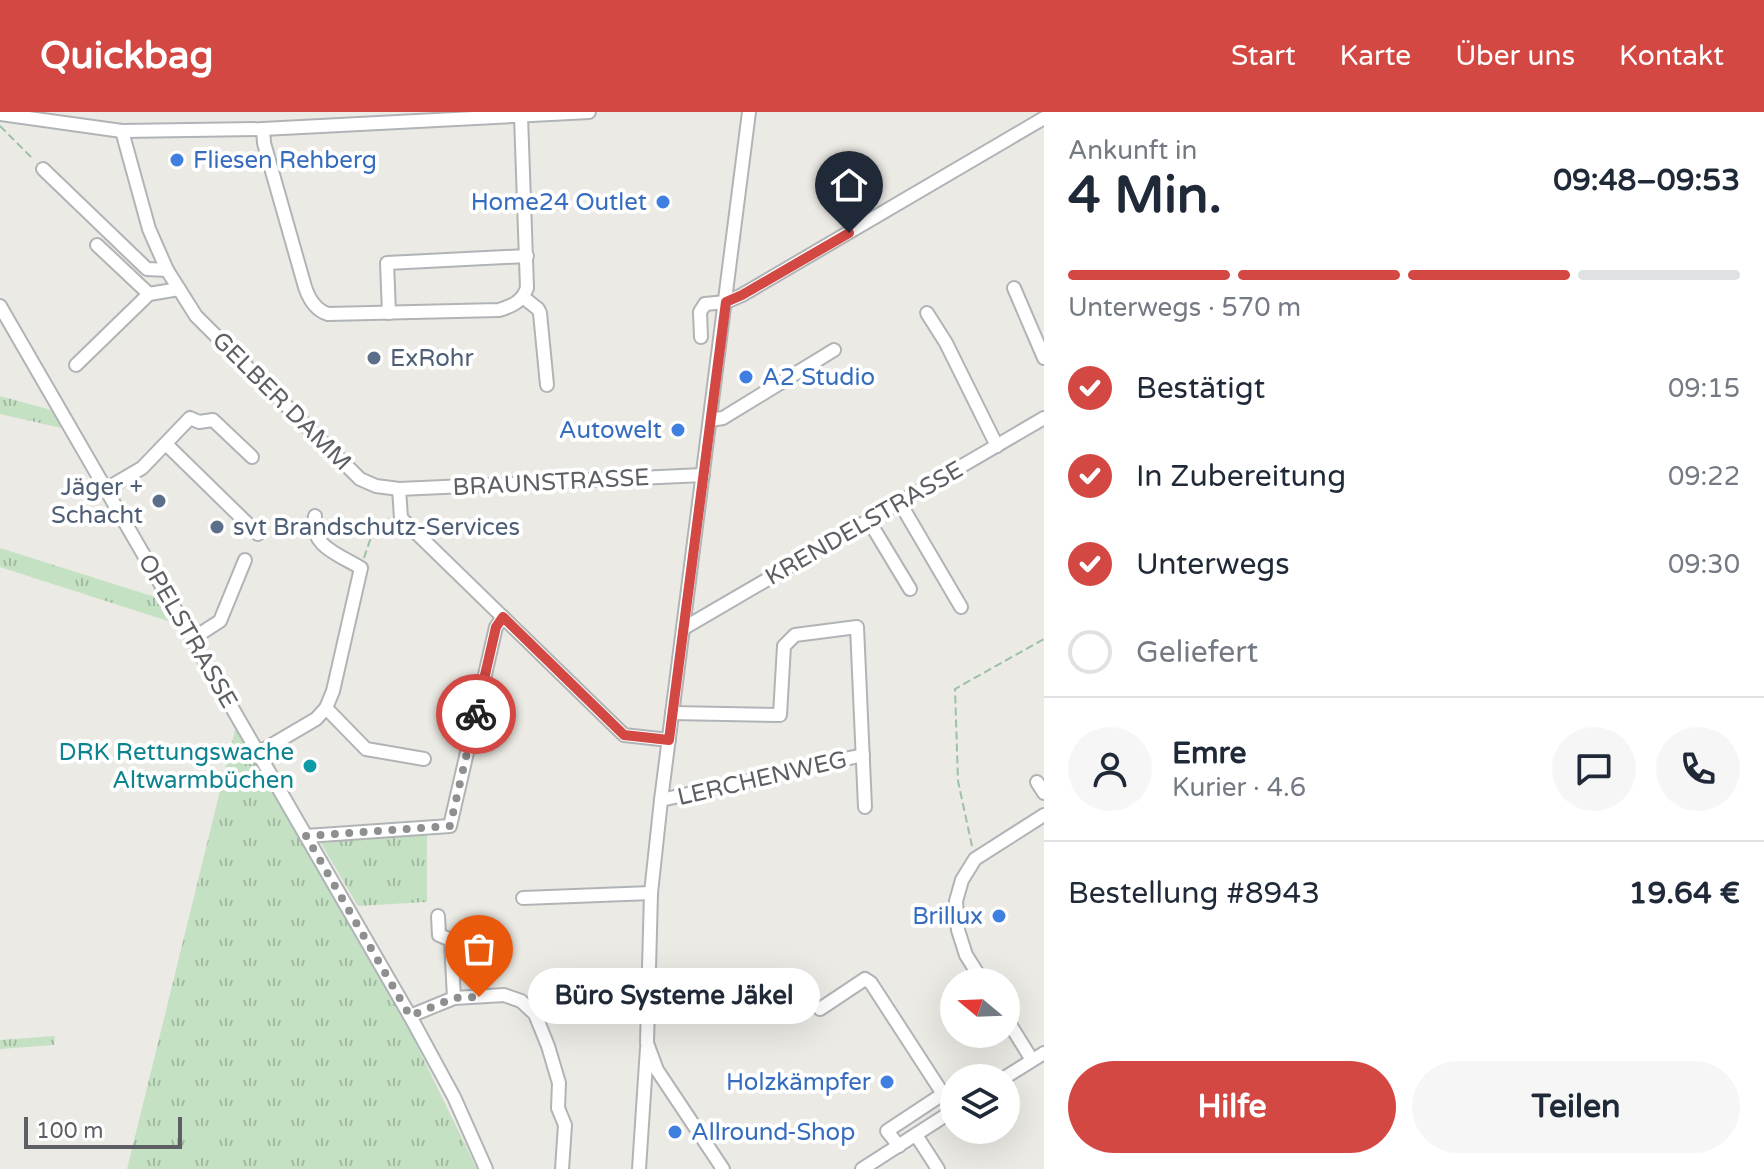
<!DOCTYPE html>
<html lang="de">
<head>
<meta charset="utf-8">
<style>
  :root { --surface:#fff; --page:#f6f6f7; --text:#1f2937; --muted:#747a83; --line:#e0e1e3; --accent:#d44843 }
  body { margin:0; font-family:"Varela Round",sans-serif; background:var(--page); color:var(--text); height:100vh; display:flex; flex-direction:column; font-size:30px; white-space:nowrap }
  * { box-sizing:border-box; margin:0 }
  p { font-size:26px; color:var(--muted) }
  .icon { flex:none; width:44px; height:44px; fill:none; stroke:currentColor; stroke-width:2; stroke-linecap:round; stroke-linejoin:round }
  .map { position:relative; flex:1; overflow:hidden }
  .panel { display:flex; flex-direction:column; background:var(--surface); width:720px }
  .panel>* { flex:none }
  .needle { width:52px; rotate:289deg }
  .tools { position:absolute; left:940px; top:856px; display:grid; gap:16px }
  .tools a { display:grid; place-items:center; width:80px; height:80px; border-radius:50%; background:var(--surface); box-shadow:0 8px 32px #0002; font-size:40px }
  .scale { position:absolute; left:24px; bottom:20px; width:158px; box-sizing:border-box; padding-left:8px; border:4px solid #5c5f63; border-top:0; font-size:22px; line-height:28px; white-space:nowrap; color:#5c5f63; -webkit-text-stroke:6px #fff; paint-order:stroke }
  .pin { position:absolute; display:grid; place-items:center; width:68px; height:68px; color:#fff; margin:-82px -34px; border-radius:50% 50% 50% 0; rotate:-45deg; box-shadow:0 0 8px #0007 }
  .pin .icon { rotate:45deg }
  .courier { position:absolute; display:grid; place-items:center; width:80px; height:80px; margin:-40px; border:6px solid #d44843; border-radius:50%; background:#fff; color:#222; box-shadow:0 2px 10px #0007 }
  .bubble { position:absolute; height:56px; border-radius:28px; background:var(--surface); box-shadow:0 8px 32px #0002; font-size:26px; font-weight:800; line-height:56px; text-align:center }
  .head em { font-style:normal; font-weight:800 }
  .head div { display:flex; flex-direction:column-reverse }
  .head { display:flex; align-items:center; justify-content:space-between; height:136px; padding:0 24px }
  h1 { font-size:52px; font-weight:800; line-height:60px }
  .bar { display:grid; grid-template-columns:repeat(4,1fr); gap:12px 8px; align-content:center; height:96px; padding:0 24px }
  .bar i { height:10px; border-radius:6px; background:var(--line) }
  .bar .selected { background:var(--accent) }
  .bar p { grid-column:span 4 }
  .line { display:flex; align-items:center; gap:20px; padding:0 24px; border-top:2px solid var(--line) }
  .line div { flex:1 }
  .round { display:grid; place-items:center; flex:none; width:84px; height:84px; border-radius:42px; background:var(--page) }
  ol { padding:0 24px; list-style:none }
  li { display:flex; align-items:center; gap:24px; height:88px }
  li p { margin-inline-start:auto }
  li .icon { padding:8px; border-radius:50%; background:var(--accent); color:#fff; stroke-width:4 }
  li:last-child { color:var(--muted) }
  li i { width:44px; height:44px; border:4px solid var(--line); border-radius:50% }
  .action { display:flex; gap:16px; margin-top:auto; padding:16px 24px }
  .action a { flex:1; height:92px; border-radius:48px; background:var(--accent); color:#fff; font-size:32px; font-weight:800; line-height:92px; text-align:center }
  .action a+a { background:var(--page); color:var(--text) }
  header { display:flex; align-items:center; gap:48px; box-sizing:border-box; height:112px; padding:0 40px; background:var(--accent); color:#fff }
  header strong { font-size:38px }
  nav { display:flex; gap:44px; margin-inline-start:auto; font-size:28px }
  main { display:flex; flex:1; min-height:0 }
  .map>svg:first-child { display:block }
</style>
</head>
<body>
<header>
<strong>Quickbag</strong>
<nav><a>Start</a><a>Karte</a><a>Über uns</a><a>Kontakt</a></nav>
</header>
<main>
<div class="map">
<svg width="1044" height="1057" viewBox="0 0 1044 1057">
  <defs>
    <pattern id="grass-tufts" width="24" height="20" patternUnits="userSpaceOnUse" patternTransform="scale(2)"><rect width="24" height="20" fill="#c4e1c3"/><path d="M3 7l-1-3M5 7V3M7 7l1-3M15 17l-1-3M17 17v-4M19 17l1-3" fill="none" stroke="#a2baa2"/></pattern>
  </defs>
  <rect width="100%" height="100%" fill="#eceae4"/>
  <g fill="url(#grass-tufts)">
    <polygon points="0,284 55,299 62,316 0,302"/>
    <polygon points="0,436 158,486 171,510 0,455"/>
    <polygon points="236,614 399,897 477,1057 127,1057"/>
    <polygon points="427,721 427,790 358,794 319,728"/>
    <polygon points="55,924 54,933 0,937 0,928"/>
  </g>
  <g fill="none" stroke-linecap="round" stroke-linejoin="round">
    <g stroke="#b1b4b7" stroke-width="16">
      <g id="minor">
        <polyline points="0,2 122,19 263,17 589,0"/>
        <path d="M263,17l1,14 41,144c4,12 10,23 23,27l171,-4c13,-4 23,-8 28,-22l-6,-172"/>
        <polyline points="122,19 149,117 167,158 196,204 360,367 376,374 399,377 703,363"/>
        <polyline points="43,57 147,157 167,158"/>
        <polyline points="97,133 149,182 179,177"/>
        <polyline points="1014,176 1044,246"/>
        <polyline points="523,185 538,197 540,201 547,273"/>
        <polyline points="0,194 410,904 454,985 486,1057"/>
        <polyline points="389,201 387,151 527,144"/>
        <polyline points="927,201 946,231 997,334"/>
        <polyline points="701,225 700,200 705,192 726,190 742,183 1044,6"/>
        <polyline points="76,253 149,182"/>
        <polyline points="710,308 723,306 834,238"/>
        <polyline points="166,332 258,422"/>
        <polyline points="106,377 142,356 190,306 199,310 213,308 252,345"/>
        <polyline points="399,377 401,406 624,623 669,628"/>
        <polyline points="900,391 961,495"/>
        <polyline points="869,409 910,477"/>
        <polyline points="684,516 1044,306"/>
        <polyline points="192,527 220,509 245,448"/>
        <polyline points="326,596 366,637 424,647"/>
        <polyline points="672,601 780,603 784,534 795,523 857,515 865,695"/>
        <path d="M258,641l58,-34 10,-11 7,-17 28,-123c-21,-13 -53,-22 -46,-52"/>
        <polyline points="1037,670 1044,681"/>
        <polyline points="661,688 863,643"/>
        <polyline points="306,724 450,714 496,515 503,505"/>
        <polyline points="523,786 651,781"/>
        <polyline points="438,804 439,823 451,828 454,886"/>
        <polyline points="983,870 966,843 958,818 956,789 962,768 975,747 1044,703"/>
        <polyline points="820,897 865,867 871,871 943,982"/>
        <polyline points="410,904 454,886 504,883 521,889 535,902 548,934 559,971 558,996 565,1013 562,1057"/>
        <polyline points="1006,906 1032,948"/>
        <polyline points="1004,966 1044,941"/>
        <polyline points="916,1023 938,1057"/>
        <polyline points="899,1034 887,1019 943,982 945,985"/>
        <polyline points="639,1057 647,936"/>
        <polyline points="723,1057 657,958 647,931 651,781 661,688 749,0"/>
        <polyline points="862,1057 954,998"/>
      </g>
    </g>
    <g stroke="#9dc1a6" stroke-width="2" stroke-dasharray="8 4" stroke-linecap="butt">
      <polyline points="0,14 34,48"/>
      <polyline points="364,446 372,422 389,406"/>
      <polyline points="972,734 958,669 955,577 1044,527"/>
      <polyline points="532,883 542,877 636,871"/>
    </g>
    <use href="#minor" stroke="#fff" stroke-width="12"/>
  </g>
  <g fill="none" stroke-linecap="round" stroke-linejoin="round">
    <polyline stroke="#8e9090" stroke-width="8" stroke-dasharray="0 14.4" points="476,602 450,714 306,724 410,904 454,886 479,885"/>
    <polyline stroke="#d44843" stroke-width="10" points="476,602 496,515 503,505 624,623 669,628 726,190 742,183 849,121"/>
  </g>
  <g fill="#3f7fe0" stroke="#fff" stroke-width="3">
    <circle cx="177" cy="48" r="8"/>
    <circle cx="663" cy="90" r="8"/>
    <circle cx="746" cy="265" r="8"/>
    <circle cx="678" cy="318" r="8"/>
    <circle cx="999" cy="804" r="8"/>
    <circle cx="887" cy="970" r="8"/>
    <circle cx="675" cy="1020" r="8"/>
  </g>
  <g fill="#5c6f8a" stroke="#fff" stroke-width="3">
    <circle cx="374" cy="246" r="8"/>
    <circle cx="159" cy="389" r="8"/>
    <circle cx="217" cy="415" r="8"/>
  </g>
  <circle fill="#0f9aa8" stroke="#fff" stroke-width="3" cx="310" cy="654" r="8"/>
  <g text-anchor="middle" stroke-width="8" stroke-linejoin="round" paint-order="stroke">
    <g font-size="24" fill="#366cbe" stroke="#fff" text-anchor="end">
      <text x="193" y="56" text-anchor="start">Fliesen Rehberg</text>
      <text x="647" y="98">Home24 Outlet</text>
      <text x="762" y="273" text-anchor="start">A2 Studio</text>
      <text x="662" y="326">Autowelt</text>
      <text x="983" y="812">Brillux</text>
      <text x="871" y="978">Holzkämpfer</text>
      <text x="691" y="1028" text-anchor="start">Allround-Shop</text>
    </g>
    <g font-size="24" fill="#4e5e75" stroke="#fff" text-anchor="start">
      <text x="390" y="254">ExRohr</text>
      <text x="143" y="383" text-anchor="end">Jäger +<tspan x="143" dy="28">Schacht</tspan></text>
      <text x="233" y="423">svt Brandschutz-Services</text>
    </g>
    <g font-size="24" fill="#5c5f63" stroke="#fff">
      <text transform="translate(282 289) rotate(45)" y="8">GELBER DAMM</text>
      <text transform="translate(551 370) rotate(-3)" y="8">BRAUNSTRASSE</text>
      <text transform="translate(864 411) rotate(-30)" y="8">KRENDELSTRASSE</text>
      <text transform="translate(188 519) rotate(60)" y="8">OPELSTRASSE</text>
      <text transform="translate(762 666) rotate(-13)" y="8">LERCHENWEG</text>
    </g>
    <g font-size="24" fill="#0d838f" stroke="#fff" text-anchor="end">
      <text x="294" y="648">DRK Rettungswache<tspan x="294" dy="28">Altwarmbüchen</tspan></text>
    </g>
  </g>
</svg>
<div class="tools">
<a><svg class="needle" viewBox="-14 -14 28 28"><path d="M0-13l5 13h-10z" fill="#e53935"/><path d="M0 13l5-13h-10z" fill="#747a83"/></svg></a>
<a><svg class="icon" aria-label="layers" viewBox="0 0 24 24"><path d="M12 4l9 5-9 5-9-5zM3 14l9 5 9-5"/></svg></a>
</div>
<div class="scale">100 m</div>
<div class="pin" style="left:479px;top:885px;background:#ea580c"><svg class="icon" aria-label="bag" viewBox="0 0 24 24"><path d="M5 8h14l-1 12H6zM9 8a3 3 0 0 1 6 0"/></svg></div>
<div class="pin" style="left:849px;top:121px;background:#1f2937"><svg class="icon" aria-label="home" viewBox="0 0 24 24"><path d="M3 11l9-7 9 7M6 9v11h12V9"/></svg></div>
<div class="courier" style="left:476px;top:602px"><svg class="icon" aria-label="bike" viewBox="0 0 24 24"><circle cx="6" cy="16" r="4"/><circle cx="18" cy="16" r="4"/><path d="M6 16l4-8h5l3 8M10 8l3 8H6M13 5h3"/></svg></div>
<div class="bubble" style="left:528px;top:856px;width:292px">Büro Systeme Jäkel</div>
</div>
<section class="panel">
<div class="head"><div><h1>4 Min.</h1><p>Ankunft in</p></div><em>09:48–09:53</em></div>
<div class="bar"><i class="selected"></i><i class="selected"></i><i class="selected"></i><i></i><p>Unterwegs · 570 m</p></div>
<ol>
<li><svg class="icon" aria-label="check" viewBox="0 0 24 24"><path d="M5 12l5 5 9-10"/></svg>Bestätigt<p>09:15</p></li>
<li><svg class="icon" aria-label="check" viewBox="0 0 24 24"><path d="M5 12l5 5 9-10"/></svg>In Zubereitung<p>09:22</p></li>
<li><svg class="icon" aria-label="check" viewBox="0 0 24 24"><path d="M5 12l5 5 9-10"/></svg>Unterwegs<p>09:30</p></li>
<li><i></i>Geliefert</li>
</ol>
<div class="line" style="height:144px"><a class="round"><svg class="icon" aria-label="person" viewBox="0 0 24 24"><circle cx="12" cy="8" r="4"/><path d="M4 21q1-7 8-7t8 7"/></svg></a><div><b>Emre</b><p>Kurier · 4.6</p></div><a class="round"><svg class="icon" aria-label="chat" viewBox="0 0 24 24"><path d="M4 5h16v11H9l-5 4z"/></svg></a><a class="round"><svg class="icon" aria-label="phone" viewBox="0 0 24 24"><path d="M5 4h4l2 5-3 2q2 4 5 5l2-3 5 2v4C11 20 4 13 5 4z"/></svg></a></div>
<div class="line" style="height:104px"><div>Bestellung #8943</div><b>19.64 €</b></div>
<div class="action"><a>Hilfe</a><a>Teilen</a></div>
</section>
</main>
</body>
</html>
